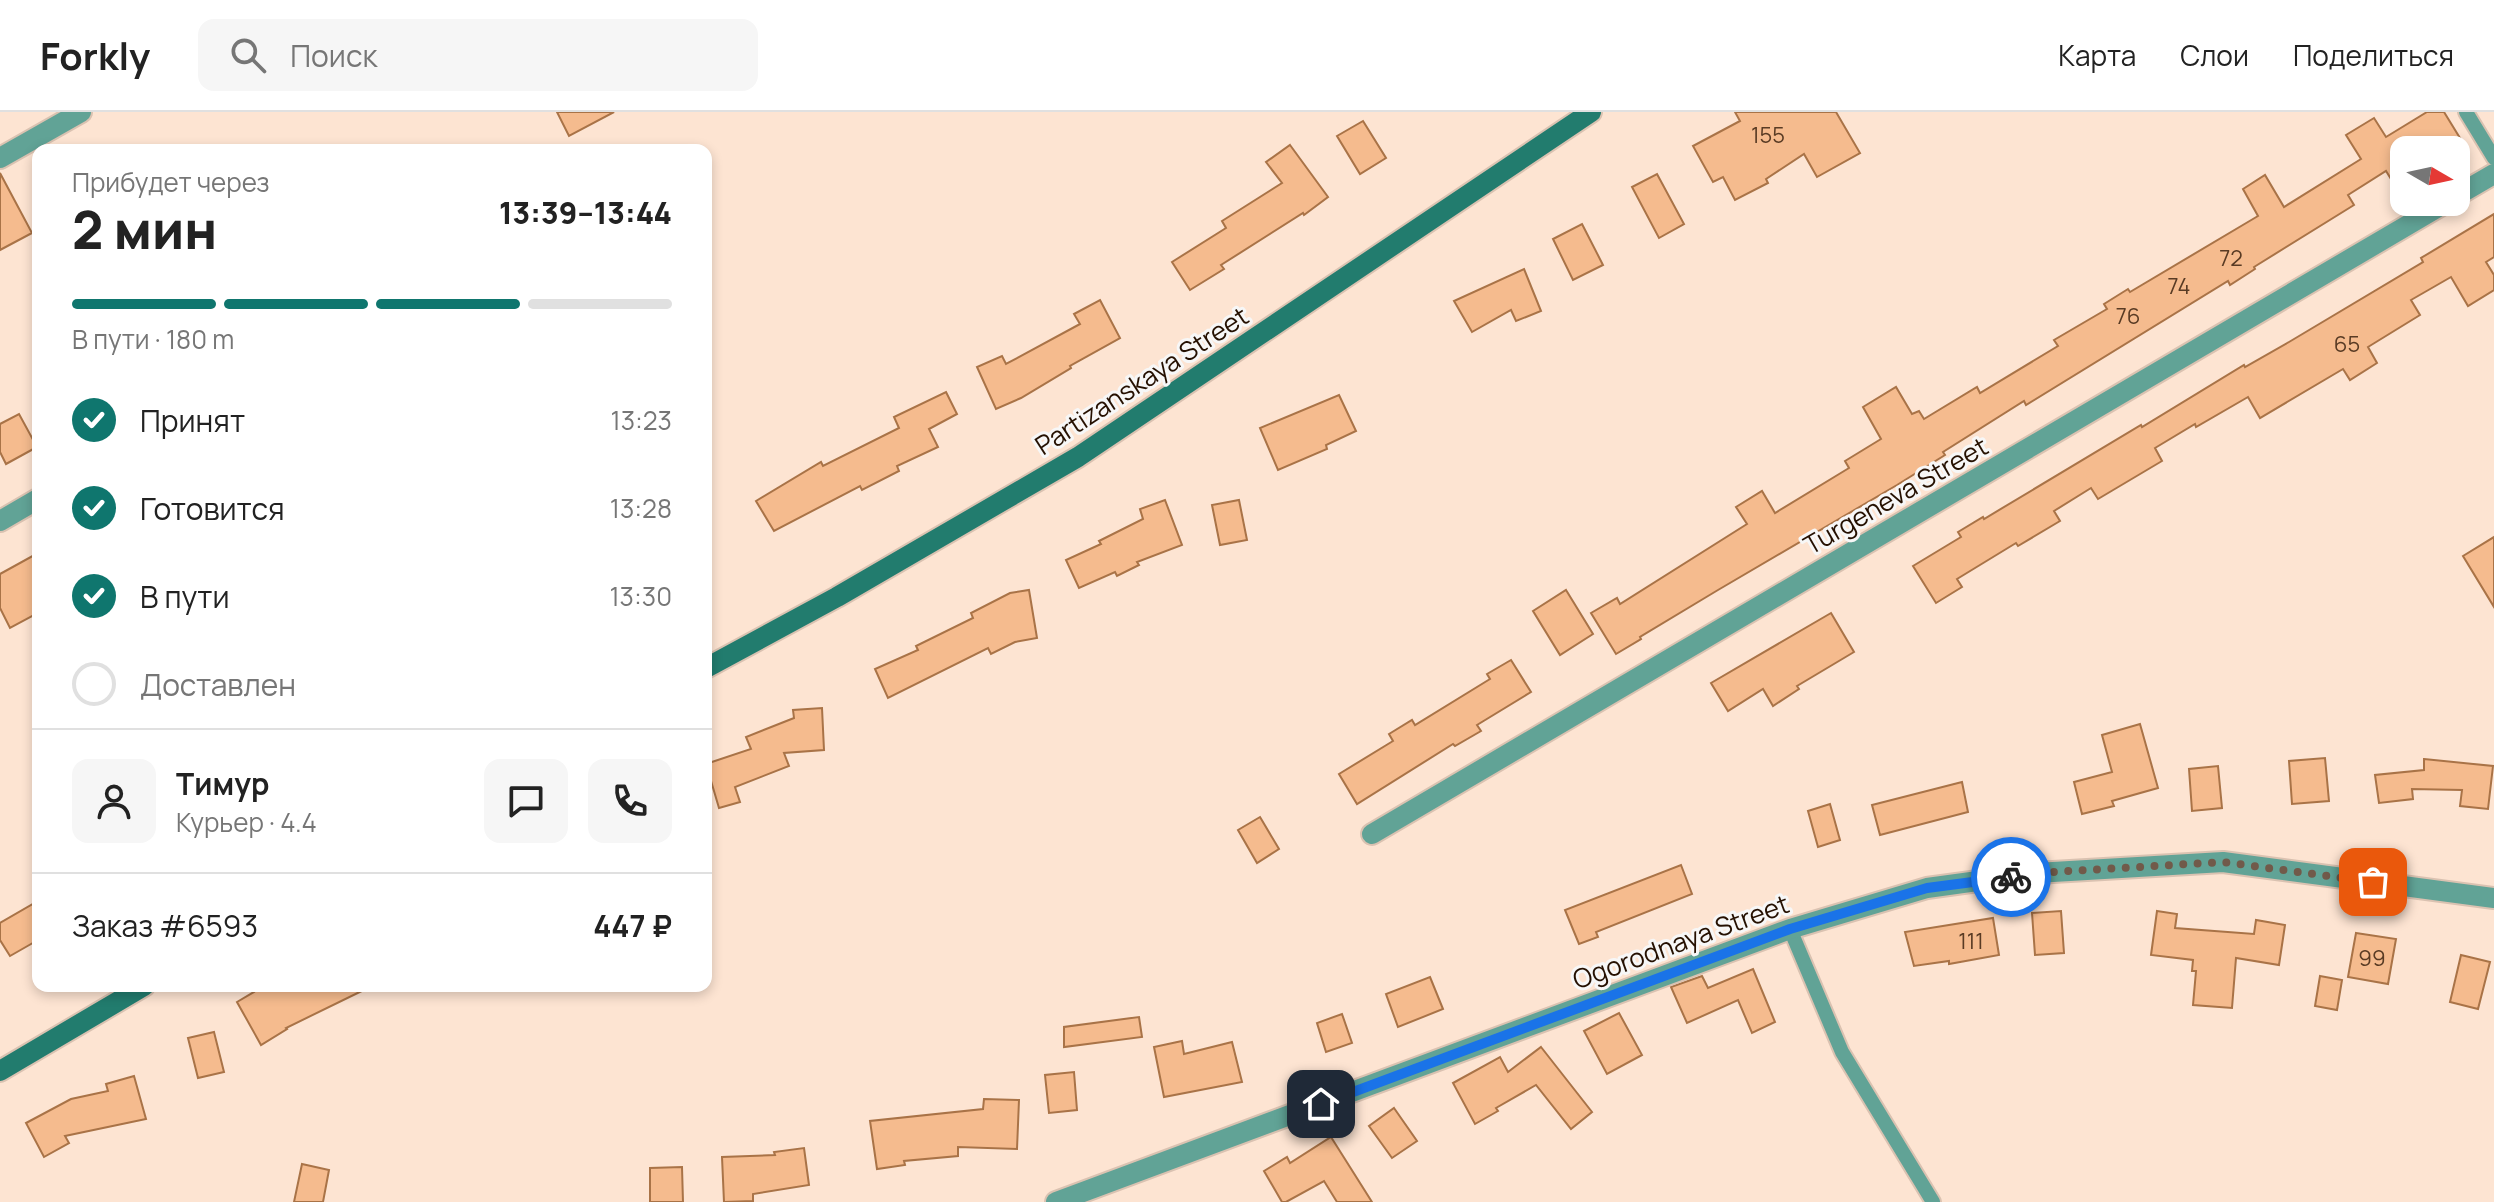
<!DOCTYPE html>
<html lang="ru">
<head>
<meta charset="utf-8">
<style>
  :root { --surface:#fff; --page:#f6f6f6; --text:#222; --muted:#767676; --line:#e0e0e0; --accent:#0f766e }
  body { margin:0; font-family:Manrope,sans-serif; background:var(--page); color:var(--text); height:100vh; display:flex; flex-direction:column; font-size:30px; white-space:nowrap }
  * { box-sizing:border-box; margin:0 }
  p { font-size:26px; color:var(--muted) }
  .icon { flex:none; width:44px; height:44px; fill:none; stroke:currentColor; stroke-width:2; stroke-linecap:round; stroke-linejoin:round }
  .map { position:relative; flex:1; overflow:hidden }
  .sheet { position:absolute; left:32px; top:32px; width:680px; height:848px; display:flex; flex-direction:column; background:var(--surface); border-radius:16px; box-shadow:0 4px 12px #0003 }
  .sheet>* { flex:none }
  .needle { width:52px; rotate:99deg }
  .tools { position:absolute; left:2390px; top:24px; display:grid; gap:16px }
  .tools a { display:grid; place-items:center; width:80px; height:80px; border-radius:16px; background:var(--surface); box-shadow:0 4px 12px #0003; font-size:40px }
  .pin { position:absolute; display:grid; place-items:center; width:68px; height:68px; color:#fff; margin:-34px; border-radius:16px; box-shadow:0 4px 12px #0006 }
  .courier { position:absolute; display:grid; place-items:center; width:80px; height:80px; margin:-40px; border:6px solid #1a73e8; border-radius:50%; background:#fff; color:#222; box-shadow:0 2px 10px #0007 }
  .head em { font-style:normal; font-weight:800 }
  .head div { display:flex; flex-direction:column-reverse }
  .head { display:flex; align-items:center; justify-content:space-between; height:136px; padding:0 40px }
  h1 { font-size:52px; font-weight:800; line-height:60px }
  .bar { display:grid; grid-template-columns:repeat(4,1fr); gap:12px 8px; align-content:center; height:96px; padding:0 40px }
  .bar i { height:10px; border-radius:6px; background:var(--line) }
  .bar .selected { background:var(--accent) }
  .bar p { grid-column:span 4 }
  .line { display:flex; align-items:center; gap:20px; padding:0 40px; border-top:2px solid var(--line) }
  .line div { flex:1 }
  .round { display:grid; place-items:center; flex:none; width:84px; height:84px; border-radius:16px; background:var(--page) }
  ol { padding:0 40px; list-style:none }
  li { display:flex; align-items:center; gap:24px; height:88px }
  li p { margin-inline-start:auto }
  li .icon { padding:8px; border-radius:50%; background:var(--accent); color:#fff; stroke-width:4 }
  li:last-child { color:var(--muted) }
  li i { width:44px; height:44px; border:4px solid var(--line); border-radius:50% }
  header { display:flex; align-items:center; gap:48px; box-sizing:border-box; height:112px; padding:0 40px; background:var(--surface); border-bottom:2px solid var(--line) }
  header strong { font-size:38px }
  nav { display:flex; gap:44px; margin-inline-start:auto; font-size:28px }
  .search { width:560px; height:72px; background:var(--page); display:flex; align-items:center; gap:20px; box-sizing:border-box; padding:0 28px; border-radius:16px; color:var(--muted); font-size:30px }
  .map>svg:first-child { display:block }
</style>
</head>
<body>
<header>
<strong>Forkly</strong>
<div class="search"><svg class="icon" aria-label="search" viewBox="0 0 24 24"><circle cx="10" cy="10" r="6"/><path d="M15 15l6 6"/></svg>Поиск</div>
<nav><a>Карта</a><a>Слои</a><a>Поделиться</a></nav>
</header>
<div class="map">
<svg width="2494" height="1090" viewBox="0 0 2494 1090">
  <rect width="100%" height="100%" fill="#fde4d2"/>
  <g fill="#f5bb8e" stroke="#a97347" stroke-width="2">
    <polygon points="557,0 614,0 569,24"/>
    <polygon points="1735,0 1836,0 1860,41 1817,65 1804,42 1766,67 1768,71 1735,88 1723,65 1713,70 1693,34 1740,9"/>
    <polygon points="2427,0 2444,0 2463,31 2451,38 2404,38 2404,88 2386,59 2348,83 2354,93 2254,155 2255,157 2230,173 2228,169 2026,293 2024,289 1943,340 1945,343 1897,373 1718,478 1640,525 1641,527 1616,542 1591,501 1617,486 1620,492 1747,412 1736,395 1762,379 1775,401 1849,356 1845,349 1881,327 1863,295 1896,275 1912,302 1919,299 1924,307 1977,275 1980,281 2058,234 2054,228 2107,197 2104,192 2128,177 2130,180 2258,104 2243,77 2265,63 2284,95 2361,47 2346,23 2374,6 2386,25"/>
    <polygon points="1363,9 1386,46 1360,62 1337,24"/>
    <polygon points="1290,33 1328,85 1304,103 1303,101 1221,153 1224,157 1190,178 1172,150 1226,116 1222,109 1282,71 1266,50"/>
    <polygon points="0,61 32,121 0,138"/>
    <polygon points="1657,62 1684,112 1659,126 1632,75"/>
    <polygon points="2494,102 2494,145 2486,150 2494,163 2494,178 2468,194 2451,165 2411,188 2420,203 2368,235 2377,251 2350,268 2343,257 2260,306 2248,285 2196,315 2195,312 2155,336 2162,349 2098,387 2091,376 2054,399 2060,409 2018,434 2016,431 1957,467 1962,475 1936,491 1913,454 1961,425 1958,420 1983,405 1984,407 2141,313 2142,315 2244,253 2245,255 2289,230 2423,150 2421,146"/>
    <polygon points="1582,112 1603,153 1573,168 1553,127"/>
    <polygon points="1524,157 1541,199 1516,209 1511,198 1472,220 1454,189"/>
    <polygon points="1100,188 1120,226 1070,254 1071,256 1021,286 996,297 977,255 1002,244 1006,252 1080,212 1074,202"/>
    <polygon points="946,280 957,302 929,317 938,335 897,354 899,359 862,378 860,374 774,419 756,389 821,350 823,354 899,316 894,305"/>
    <polygon points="1339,283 1356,319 1326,333 1327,337 1278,358 1260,316"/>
    <polygon points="19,302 37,335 6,352 0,340 0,312"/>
    <polygon points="1165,388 1182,433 1137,450 1139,453 1117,464 1115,460 1079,476 1066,448 1101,432 1099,429 1143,407 1140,397"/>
    <polygon points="1239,388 1247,428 1220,433 1212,393"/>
    <polygon points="2494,425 2494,495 2463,444"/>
    <polygon points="38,441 38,501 10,516 0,496 0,462"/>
    <polygon points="1029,478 1037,526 1015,530 991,542 988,536 888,586 875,557 918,538 916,534 973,506 971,501 1010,481"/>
    <polygon points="1566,478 1593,522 1560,543 1533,499"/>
    <polygon points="1831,501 1854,540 1797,574 1799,577 1773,594 1763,577 1728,599 1711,571"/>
    <polygon points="1511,548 1531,580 1477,613 1481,619 1455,634 1453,632 1357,692 1339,662 1393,629 1389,622 1412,608 1415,613 1490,567 1487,562"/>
    <polygon points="822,596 824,638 784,641 789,654 735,675 740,690 719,696 706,652 751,637 746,625 794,606 793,598"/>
    <polygon points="2140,612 2158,676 2112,689 2114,694 2082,702 2074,670 2112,660 2102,623"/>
    <polygon points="2325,646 2329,689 2292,692 2289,649"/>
    <polygon points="2424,647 2493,654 2488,697 2460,694 2462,678 2412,677 2413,687 2379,691 2375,663 2424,658"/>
    <polygon points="2218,654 2222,696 2192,699 2189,657"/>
    <polygon points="1962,670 1968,700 1880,723 1872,693"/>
    <polygon points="1830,692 1840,728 1818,735 1808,699"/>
    <polygon points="1260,705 1279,737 1257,751 1238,718"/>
    <polygon points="1681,753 1692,782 1596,820 1598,825 1579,832 1565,798"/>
    <polygon points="38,789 38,828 10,844 0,828 0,811"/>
    <polygon points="2061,799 2064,841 2035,843 2032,801"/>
    <polygon points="2157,799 2177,802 2175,816 2254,822 2256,808 2285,813 2279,853 2236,846 2232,896 2193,893 2196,859 2192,859 2193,848 2151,843"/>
    <polygon points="1993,806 1999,843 1949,852 1949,849 1914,854 1905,820"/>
    <polygon points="2356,821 2396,827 2388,872 2348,865"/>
    <polygon points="2461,843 2490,850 2478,897 2450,890"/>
    <polygon points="1753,857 1775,910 1752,921 1738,888 1687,911 1671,875 1702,864 1708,876"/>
    <polygon points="2320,864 2342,868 2337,898 2315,894"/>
    <polygon points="1430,865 1443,897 1398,915 1386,882"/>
    <polygon points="264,874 372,874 286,916 287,917 261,933 237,890"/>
    <polygon points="1619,901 1642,943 1607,962 1584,919"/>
    <polygon points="1342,902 1352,931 1326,940 1317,911"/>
    <polygon points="1139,905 1142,925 1064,935 1064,915"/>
    <polygon points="214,920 224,960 198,966 188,926"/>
    <polygon points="1182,929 1184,942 1232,930 1242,970 1164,985 1154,935"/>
    <polygon points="1541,935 1592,1000 1571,1017 1536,973 1496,996 1498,999 1475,1012 1453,971 1500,945 1508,960"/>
    <polygon points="1074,960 1077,998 1049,1001 1045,963"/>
    <polygon points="134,964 146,1007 65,1024 69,1031 44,1045 26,1011 71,987 108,979 106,972"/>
    <polygon points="984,987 1019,988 1017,1037 958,1035 958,1044 904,1049 905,1053 877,1057 870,1009 983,997"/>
    <polygon points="1394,996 1417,1029 1392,1046 1369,1014"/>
    <polygon points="1331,1025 1372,1090 1337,1090 1324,1069 1286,1090 1282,1090 1264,1059 1287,1045 1290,1051"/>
    <polygon points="804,1036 809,1073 753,1082 753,1089 724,1090 722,1045 775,1043 774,1040"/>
    <polygon points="302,1052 329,1058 323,1090 294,1090"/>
    <polygon points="682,1055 683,1090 650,1090 650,1056"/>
  </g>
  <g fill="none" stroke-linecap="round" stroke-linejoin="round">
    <g stroke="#dac2b1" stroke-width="18">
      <g id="lane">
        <polyline points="2466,0 2494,46"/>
        <polyline points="1790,817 1842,940 1933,1090"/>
      </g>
    </g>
    <g stroke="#dac2b1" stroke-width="24">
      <g id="street">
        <polyline points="0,46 81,0"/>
        <polyline points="2456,84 2494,62"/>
        <polyline points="0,409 38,387"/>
        <polyline points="1372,722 2447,90"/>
        <polyline points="1056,1090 1790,817 1927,776 2036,761 2223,750 2494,786"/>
      </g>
    </g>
    <g stroke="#dac2b1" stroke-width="24">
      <g id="secondary">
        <polyline points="706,556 837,485 1078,345 1591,0"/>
        <polyline points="0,959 144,874"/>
      </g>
    </g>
    <use href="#lane" stroke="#61a396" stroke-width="14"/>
    <use href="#street" stroke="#61a396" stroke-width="20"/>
    <use href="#secondary" stroke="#227c6e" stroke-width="20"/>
  </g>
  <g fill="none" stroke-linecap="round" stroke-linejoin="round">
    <polyline stroke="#715a4a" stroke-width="8" stroke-dasharray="0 14.4" points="2011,765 2036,761 2223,750 2373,770"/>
    <polyline stroke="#1a73e8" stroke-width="10" points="1321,992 1790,817 1927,776 2011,765"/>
  </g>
  <g text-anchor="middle" stroke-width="6" stroke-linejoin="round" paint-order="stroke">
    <g font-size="22" fill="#593b24">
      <text x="1768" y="31">155</text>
      <text x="2231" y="154">72</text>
      <text x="2179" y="182">74</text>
      <text x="2128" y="212">76</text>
      <text x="2347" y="240">65</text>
      <text x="1971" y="837">111</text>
      <text x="2372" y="854">99</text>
    </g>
    <g font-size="26" fill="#251001" stroke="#f7f7f7">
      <text transform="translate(1142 269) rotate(-33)" y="9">Partizanskaya Street</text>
      <text transform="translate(1896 384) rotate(-30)" y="9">Turgeneva Street</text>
      <text transform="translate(1681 830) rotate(-20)" y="9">Ogorodnaya Street</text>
    </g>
  </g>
</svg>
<div class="tools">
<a><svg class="needle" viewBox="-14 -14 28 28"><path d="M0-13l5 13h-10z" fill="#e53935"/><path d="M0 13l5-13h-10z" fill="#767676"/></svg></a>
</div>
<div class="pin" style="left:2373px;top:770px;background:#ea580c"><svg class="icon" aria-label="bag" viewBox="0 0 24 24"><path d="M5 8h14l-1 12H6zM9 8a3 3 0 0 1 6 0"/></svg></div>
<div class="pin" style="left:1321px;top:992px;background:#1f2937"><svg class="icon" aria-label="home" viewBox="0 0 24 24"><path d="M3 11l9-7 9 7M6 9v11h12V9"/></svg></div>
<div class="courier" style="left:2011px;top:765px"><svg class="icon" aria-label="bike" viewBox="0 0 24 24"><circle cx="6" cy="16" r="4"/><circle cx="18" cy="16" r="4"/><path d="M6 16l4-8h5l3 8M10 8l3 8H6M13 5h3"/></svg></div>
<section class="sheet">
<div class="head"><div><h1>2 мин</h1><p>Прибудет через</p></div><em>13:39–13:44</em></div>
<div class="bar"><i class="selected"></i><i class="selected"></i><i class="selected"></i><i></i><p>В пути · 180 m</p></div>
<ol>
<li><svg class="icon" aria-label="check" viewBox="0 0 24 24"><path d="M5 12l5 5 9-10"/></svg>Принят<p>13:23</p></li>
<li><svg class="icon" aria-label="check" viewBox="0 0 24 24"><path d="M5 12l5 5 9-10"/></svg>Готовится<p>13:28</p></li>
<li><svg class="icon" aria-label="check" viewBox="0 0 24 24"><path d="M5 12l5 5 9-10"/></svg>В пути<p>13:30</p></li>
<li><i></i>Доставлен</li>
</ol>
<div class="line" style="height:144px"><a class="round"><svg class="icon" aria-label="person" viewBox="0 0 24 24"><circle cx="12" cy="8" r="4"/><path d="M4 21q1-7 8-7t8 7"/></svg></a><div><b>Тимур</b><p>Курьер · 4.4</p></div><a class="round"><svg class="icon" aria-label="chat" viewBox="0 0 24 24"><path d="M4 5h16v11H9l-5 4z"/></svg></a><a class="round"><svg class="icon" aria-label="phone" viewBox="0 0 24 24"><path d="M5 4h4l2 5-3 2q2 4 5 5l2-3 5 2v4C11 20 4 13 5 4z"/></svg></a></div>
<div class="line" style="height:104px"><div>Заказ #6593</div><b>447 ₽</b></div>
</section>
</div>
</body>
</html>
